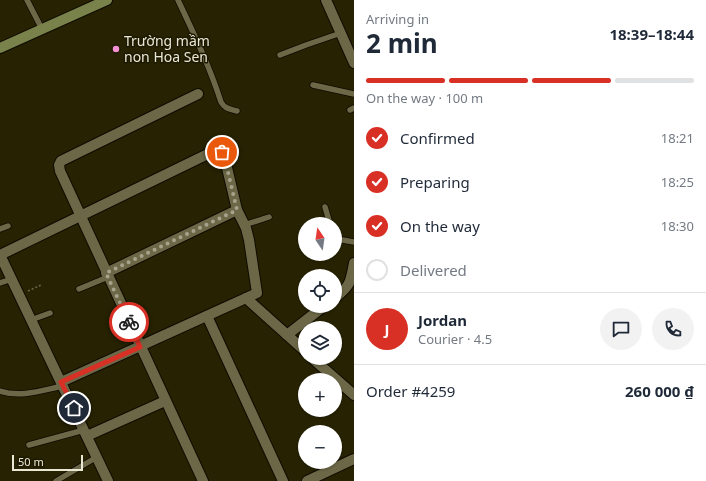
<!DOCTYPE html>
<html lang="en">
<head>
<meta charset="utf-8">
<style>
  :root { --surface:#fff; --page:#f2f2f3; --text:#1f2937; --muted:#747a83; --line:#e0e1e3; --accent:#d93025 }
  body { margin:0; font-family:"Noto Sans",sans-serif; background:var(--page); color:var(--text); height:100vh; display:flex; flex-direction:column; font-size:15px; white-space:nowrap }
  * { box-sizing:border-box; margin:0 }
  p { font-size:13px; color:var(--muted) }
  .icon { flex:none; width:22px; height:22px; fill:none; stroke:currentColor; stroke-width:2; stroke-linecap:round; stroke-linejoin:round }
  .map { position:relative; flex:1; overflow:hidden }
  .side { display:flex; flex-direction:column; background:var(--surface); width:352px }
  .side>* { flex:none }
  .needle { width:26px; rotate:347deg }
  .fabs { position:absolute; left:298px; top:217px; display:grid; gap:8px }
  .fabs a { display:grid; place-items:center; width:44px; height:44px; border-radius:50%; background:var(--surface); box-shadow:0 1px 3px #0004; font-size:20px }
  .scale { position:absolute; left:12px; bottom:10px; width:71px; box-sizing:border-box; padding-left:4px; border:2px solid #e9e8d5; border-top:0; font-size:11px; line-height:14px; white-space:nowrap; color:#e9e8d5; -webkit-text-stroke:3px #1d1900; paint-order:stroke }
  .pin { position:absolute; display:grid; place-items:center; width:34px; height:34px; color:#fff; margin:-17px; border:2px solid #fff; border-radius:50%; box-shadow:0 1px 4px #0007 }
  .courier { position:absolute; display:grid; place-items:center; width:40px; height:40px; margin:-20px; border:3px solid #d93025; border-radius:50%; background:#fff; color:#222; box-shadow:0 1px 5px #0007 }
  .headline em { font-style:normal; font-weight:700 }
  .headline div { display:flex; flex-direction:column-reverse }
  .headline { display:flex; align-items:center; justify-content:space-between; height:68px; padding:0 12px }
  h1 { font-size:26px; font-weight:700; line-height:30px }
  .bar { display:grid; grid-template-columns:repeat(4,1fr); gap:6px 4px; align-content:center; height:48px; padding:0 12px }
  .bar i { height:5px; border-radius:3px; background:var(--line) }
  .bar .current { background:var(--accent) }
  .bar p { grid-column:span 4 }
  .line { display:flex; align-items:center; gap:10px; padding:0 12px; border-top:1px solid var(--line) }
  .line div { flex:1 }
  .round { display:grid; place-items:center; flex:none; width:42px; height:42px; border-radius:21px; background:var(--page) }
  ol { padding:0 12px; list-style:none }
  li { display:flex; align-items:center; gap:12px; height:44px }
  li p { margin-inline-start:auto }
  li .icon { padding:4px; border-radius:50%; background:var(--accent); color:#fff; stroke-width:4 }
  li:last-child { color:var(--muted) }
  li i { width:22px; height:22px; border:2px solid var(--line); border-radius:50% }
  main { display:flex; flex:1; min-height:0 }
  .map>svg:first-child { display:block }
</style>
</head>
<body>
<main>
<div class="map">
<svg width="354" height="481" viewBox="0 0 354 481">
  <rect width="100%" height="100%" fill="#262202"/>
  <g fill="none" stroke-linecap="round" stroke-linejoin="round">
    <g stroke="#0f0b00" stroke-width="7">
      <g id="service">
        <polyline points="27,0 42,29"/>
        <path d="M178,0c16,34 31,65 43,102 4,7 9,7 16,9"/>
        <polyline points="280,55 306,45 341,33"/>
        <polyline points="313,85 354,94"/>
        <polyline points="350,110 354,108"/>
        <polyline points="325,207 330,224"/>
        <polyline points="244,225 269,217"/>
        <polyline points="0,229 8,226"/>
        <polyline points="335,237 337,239 354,242"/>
        <polyline points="0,283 12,279"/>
        <polyline points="79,289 108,277"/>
        <polyline points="31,320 50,313"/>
        <path d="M0,391c21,7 43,-1 63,-5"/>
        <polyline points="29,445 84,430"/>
        <polyline points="56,481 97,457"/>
      </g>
    </g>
    <g stroke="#0f0b00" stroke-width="12">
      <g id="minor">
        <polyline points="326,0 354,63"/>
        <polyline points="198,94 61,161 59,165 60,171 203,481"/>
        <polyline points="0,255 214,151 219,151 224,155 237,210 246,228 249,240 257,293 61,382"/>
        <polyline points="106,273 237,210"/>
        <polyline points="246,298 305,351"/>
        <path d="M335,298c16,-13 15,-15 19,-35"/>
        <polyline points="207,316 283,481"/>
        <polyline points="287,335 324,306"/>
        <polyline points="312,358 354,395"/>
        <polyline points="87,436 165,401"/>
        <polyline points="307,481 354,459"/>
      </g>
    </g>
    <g stroke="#0f0b00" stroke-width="12">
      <polyline id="tertiary" points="0,255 108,481"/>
    </g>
    <g stroke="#0f0b00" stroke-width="12">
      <polyline id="secondary" points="0,48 107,0"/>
    </g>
    <polyline stroke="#6e6b4f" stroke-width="1.5" stroke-dasharray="2 2" stroke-linecap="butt" points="28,291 41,285"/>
    <use href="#service" stroke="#6c6847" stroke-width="5.5"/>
    <use href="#minor" stroke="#6c6847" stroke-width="10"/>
    <use href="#tertiary" stroke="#6c6847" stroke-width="10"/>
    <use href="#secondary" stroke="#79824b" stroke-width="10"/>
  </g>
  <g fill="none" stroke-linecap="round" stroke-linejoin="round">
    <polyline stroke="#a5a38b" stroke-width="4" stroke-dasharray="0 7.2" points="129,322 106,273 237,210 224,155 222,152"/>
    <polyline stroke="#d93025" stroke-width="5" points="74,408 61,382 140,347 129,322"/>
  </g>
  <circle fill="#f491d3" stroke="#1d1900" stroke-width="1.5" cx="116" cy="49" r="4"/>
  <g text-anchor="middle" stroke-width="3" stroke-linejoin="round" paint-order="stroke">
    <g font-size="14" fill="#e9e8d5" stroke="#1d1900" text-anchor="start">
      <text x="124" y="46">Trường mầm<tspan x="124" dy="16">non Hoa Sen</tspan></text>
    </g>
  </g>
</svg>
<div class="fabs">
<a><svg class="needle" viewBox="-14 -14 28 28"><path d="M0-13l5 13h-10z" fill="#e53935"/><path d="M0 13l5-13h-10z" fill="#747a83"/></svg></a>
<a><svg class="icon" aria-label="locate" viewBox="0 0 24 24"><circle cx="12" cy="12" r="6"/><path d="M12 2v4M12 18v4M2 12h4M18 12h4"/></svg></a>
<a><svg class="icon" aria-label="layers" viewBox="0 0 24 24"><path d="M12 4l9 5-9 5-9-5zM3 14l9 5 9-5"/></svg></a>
<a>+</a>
<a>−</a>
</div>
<div class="scale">50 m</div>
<div class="pin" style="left:222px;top:152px;background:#ea580c"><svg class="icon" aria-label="bag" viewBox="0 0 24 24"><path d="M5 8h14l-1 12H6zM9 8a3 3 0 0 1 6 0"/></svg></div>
<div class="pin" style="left:74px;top:408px;background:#1f2937"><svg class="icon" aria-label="home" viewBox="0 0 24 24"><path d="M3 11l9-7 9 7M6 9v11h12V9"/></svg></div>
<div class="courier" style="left:129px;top:322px"><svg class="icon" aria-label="bike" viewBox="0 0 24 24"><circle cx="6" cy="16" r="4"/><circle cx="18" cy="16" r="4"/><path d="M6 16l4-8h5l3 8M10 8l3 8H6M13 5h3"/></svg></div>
</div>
<section class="side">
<div class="headline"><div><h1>2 min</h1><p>Arriving in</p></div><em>18:39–18:44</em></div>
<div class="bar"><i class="current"></i><i class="current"></i><i class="current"></i><i></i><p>On the way · 100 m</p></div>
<ol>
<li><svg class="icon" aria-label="check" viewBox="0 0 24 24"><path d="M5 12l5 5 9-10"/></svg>Confirmed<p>18:21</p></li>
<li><svg class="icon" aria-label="check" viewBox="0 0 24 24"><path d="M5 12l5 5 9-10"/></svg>Preparing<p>18:25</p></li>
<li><svg class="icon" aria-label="check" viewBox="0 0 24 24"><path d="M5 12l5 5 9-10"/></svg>On the way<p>18:30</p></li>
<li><i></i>Delivered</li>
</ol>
<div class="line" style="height:72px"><b class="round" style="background:var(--accent);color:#fff">J</b><div><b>Jordan</b><p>Courier · 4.5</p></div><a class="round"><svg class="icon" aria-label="chat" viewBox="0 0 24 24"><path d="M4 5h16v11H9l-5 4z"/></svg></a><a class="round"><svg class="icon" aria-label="phone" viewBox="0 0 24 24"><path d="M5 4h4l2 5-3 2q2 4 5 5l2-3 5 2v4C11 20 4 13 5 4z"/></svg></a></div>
<div class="line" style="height:52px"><div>Order #4259</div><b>260 000 ₫</b></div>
</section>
</main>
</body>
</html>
